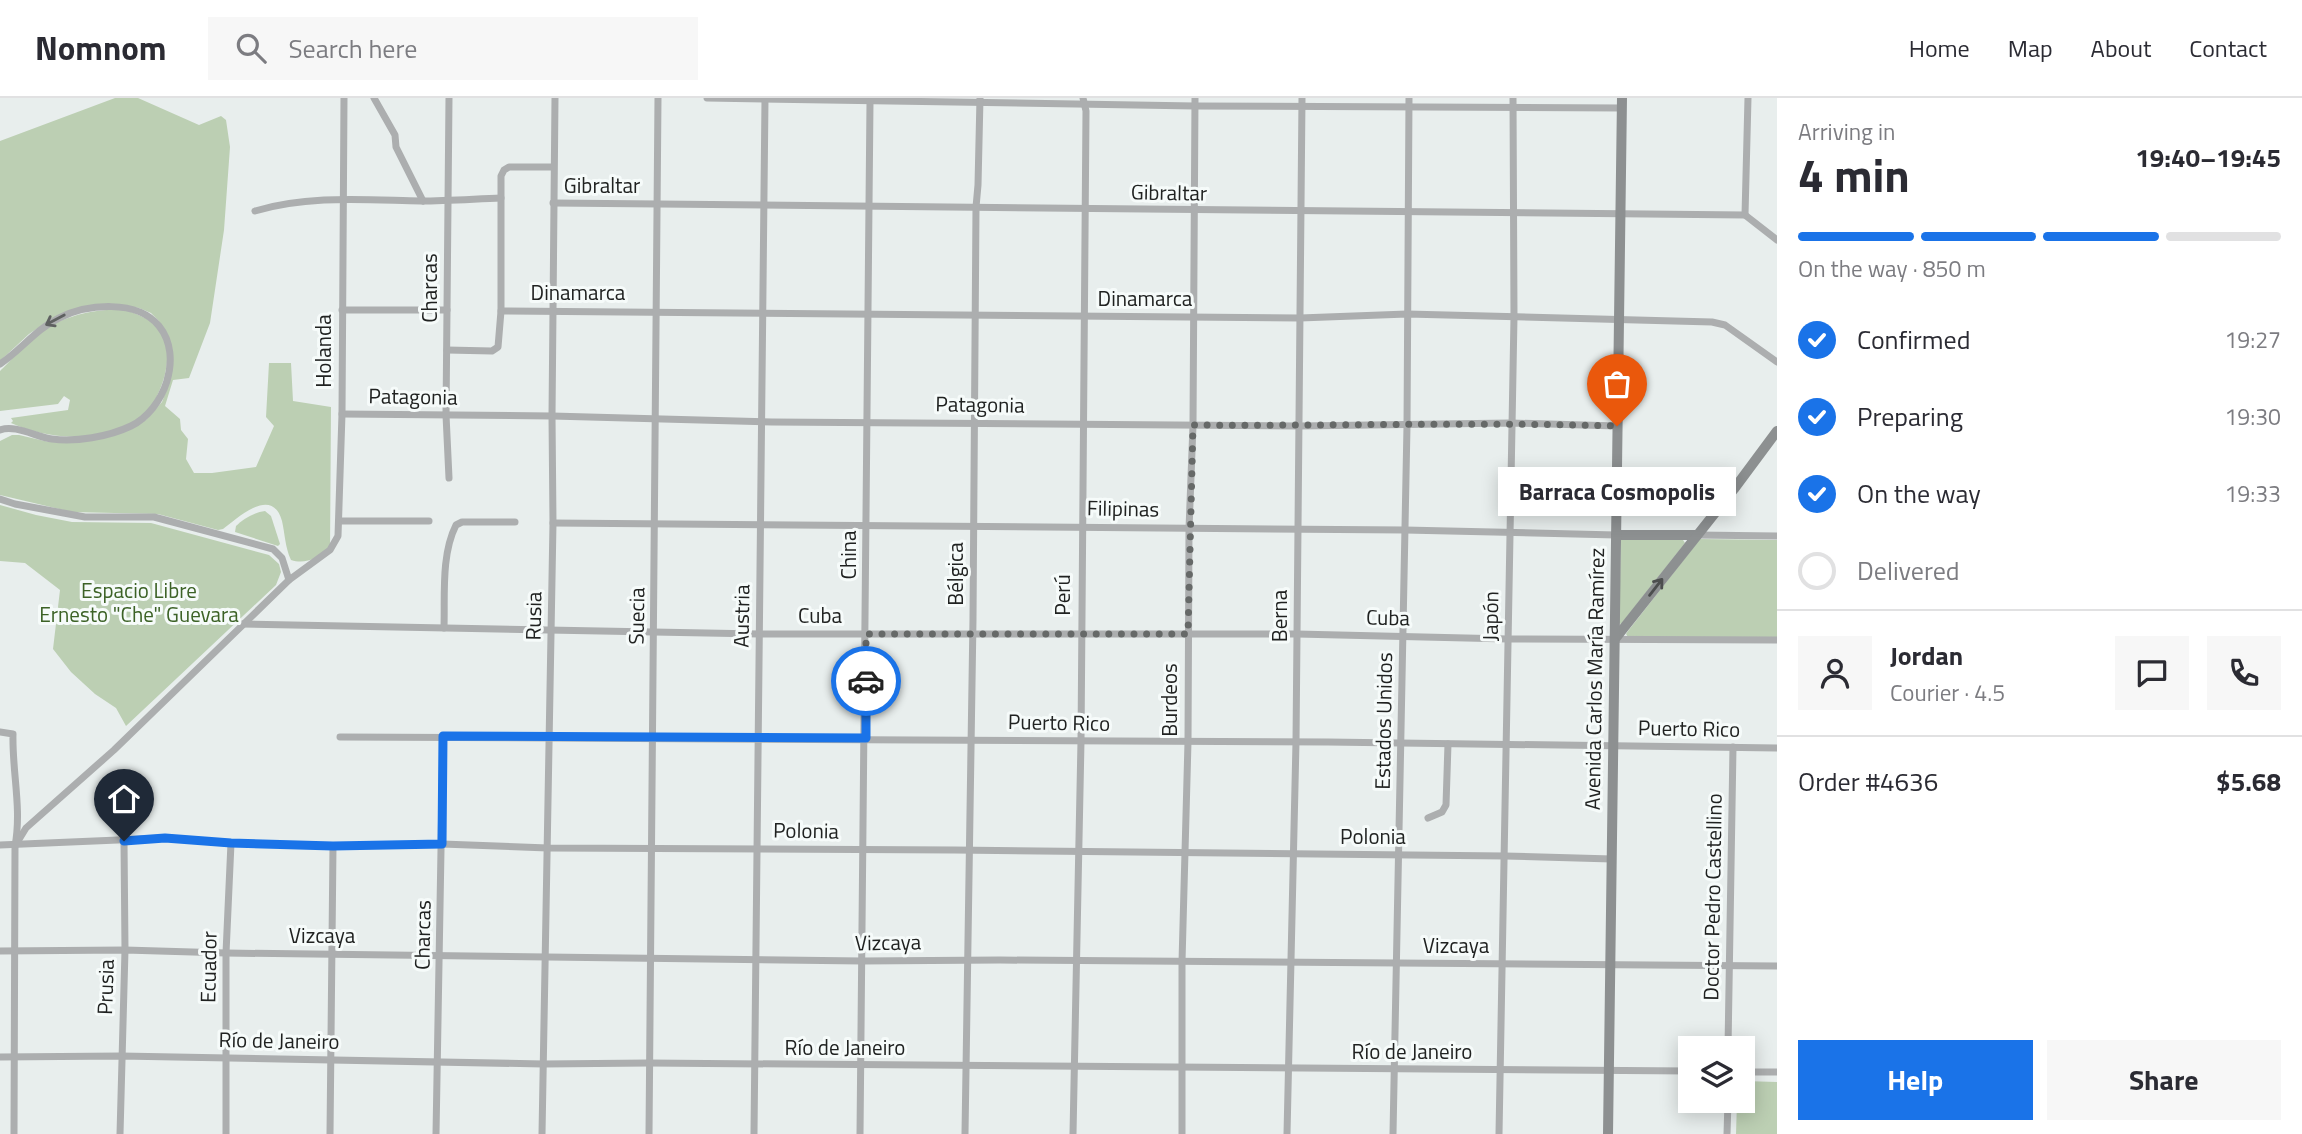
<!DOCTYPE html>
<html lang="en">
<head>
<meta charset="utf-8">
<style>
  :root { --surface:#fff; --page:#f7f7f7; --text:#2b2b33; --muted:#7c7c81; --line:#e1e1e2; --accent:#1a73e8 }
  body { margin:0; font-family:"Titillium Web",sans-serif; background:var(--page); color:var(--text); height:100vh; display:flex; flex-direction:column; font-size:26px; white-space:nowrap }
  * { box-sizing:border-box; margin:0 }
  p { font-size:23px; color:var(--muted) }
  .icon { flex:none; width:38px; height:38px; fill:none; stroke:currentColor; stroke-width:2; stroke-linecap:round; stroke-linejoin:round }
  .map { position:relative; flex:1; overflow:hidden }
  .side { display:flex; flex-direction:column; background:var(--surface); width:525px }
  .side>* { flex:none }
  .buttons { position:absolute; left:1678px; top:938px; display:grid; gap:14px }
  .buttons a { display:grid; place-items:center; width:77px; height:77px; border-radius:0px; background:var(--surface); box-shadow:0 4px 18px #0003; font-size:35px }
  .pin { position:absolute; display:grid; place-items:center; width:60px; height:60px; color:#fff; margin:-72px -30px; border-radius:50% 50% 50% 0; rotate:-45deg; box-shadow:0 0 7px #0007 }
  .pin .icon { rotate:45deg }
  .courier { position:absolute; display:grid; place-items:center; width:70px; height:70px; margin:-35px; border:5px solid #1a73e8; border-radius:50%; background:#fff; color:#222; box-shadow:0 2px 9px #0007 }
  .bubble { position:absolute; height:49px; border-radius:0px; background:var(--surface); box-shadow:0 4px 18px #0003; font-size:23px; font-weight:700; line-height:49px; text-align:center }
  .summary em { font-style:normal; font-weight:700 }
  .summary div { display:flex; flex-direction:column-reverse }
  .summary { display:flex; align-items:center; justify-content:space-between; height:119px; padding:0 21px }
  h1 { font-size:46px; font-weight:700; line-height:52px }
  .bar { display:grid; grid-template-columns:repeat(4,1fr); gap:10px 7px; align-content:center; height:84px; padding:0 21px }
  .bar i { height:9px; border-radius:5px; background:var(--line) }
  .bar .current { background:var(--accent) }
  .bar p { grid-column:span 4 }
  .line { display:flex; align-items:center; gap:18px; padding:0 21px; border-top:2px solid var(--line) }
  .line div { flex:1 }
  .round { display:grid; place-items:center; flex:none; width:74px; height:74px; border-radius:0px; background:var(--page) }
  ol { padding:0 21px; list-style:none }
  li { display:flex; align-items:center; gap:21px; height:77px }
  li p { margin-inline-start:auto }
  li .icon { padding:7px; border-radius:50%; background:var(--accent); color:#fff; stroke-width:4 }
  li:last-child { color:var(--muted) }
  li i { width:38px; height:38px; border:4px solid var(--line); border-radius:50% }
  .cta { display:flex; gap:14px; margin-top:auto; padding:14px 21px }
  .cta a { flex:1; height:80px; border-radius:0px; background:var(--accent); color:#fff; font-size:28px; font-weight:700; line-height:80px; text-align:center }
  .cta a+a { background:var(--page); color:var(--text) }
  header { display:flex; align-items:center; gap:42px; box-sizing:border-box; height:98px; padding:0 35px; background:var(--surface); border-bottom:2px solid var(--line) }
  header strong { font-size:33px }
  nav { display:flex; gap:38px; margin-inline-start:auto; font-size:24px }
  .search { width:490px; height:63px; background:var(--page); display:flex; align-items:center; gap:18px; box-sizing:border-box; padding:0 24px; border-radius:0px; color:var(--muted); font-size:26px }
  main { display:flex; flex:1; min-height:0 }
  .map>svg:first-child { display:block }
</style>
</head>
<body>
<header>
<strong>Nomnom</strong>
<div class="search"><svg class="icon" aria-label="search" viewBox="0 0 24 24"><circle cx="10" cy="10" r="6"/><path d="M15 15l6 6"/></svg>Search here</div>
<nav><a>Home</a><a>Map</a><a>About</a><a>Contact</a></nav>
</header>
<main>
<div class="map">
<svg width="1777" height="1036" viewBox="0 0 1777 1036">
  <rect width="100%" height="100%" fill="#e8eeed"/>
  <g fill="#bccfb3">
    <path d="M115,0h23l61,27 22,-9 5,4 4,27 -6,83 -14,93 -21,55 -16,2 -8,26 15,13 1,11 7,9 -2,20 8,14h18l44,-6 18,-41 -8,-9 3,-54h22l2,38 38,6 -1,144c-13,6 -24,14 -39,9 -6,-13 -6,-26 -9,-39 -10,-36 -44,-3 -59,8l-5,1 -60,-16 -86,-2 -72,-17v-54l12,-6h7l30,7 28,-1 69,-21 16,-18 5,-13 1,-54 -10,-15 -7,-7 -12,-5 -27,-4 -61,15 -22,15 -29,27v-220z"/>
    <path d="M124,211c11,5 24,8 33,18 17,20 10,50 -1,71 -2,4 -4,10 -8,13 -37,33 -95,31 -137,12l2,-2 -2,-3 57,-8 2,-10 -6,-4 -6,8 -58,7v-40c10,-9 17,-19 27,-28 29,-26 59,-33 97,-34z"/>
    <polygon points="0,407 36,417 72,424 151,425 269,457 279,466 281,474 276,487 126,628 116,610 95,596 71,574 53,551 60,492 25,465 0,463"/>
    <path d="M265,413l6,5 9,28 -2,2 -43,-14 1,-6c7,-7 19,-14 29,-15z"/>
    <polygon points="1621,441 1683,442 1685,445 1621,526 1619,525"/>
    <polygon points="1700,441 1777,442 1777,539 1628,539 1626,536 1628,533"/>
    <polygon points="1743,983 1777,984 1777,1036 1736,1036 1737,1003 1743,1003"/>
  </g>
  <g fill="none" stroke-linecap="round" stroke-linejoin="round">
    <g stroke="#acaeaf" stroke-width="7">
      <polyline points="374,0 395,37 396,49 423,103"/>
      <polyline points="707,0 1195,8 1622,10"/>
      <polyline points="553,105 1745,117 1777,142"/>
      <path d="M255,113c54,-16 110,-11 166,-10 26,0 53,-2 80,-3"/>
      <polyline points="1745,117 1748,0"/>
      <polyline points="342,212 447,212"/>
      <polyline points="501,213 1300,220 1407,216 1712,224 1725,227 1777,264"/>
      <polyline points="447,252 492,253 498,249 501,213 501,78 504,72 509,69 553,69"/>
      <path d="M0,266c21,-14 36,-35 59,-46 28,-14 78,-19 100,8 25,31 5,84 -28,100 -23,11 -55,16 -79,13 -16,-2 -37,-15 -52,-9"/>
      <polyline points="342,316 552,318 772,324 1299,328 1511,325 1617,328"/>
      <polyline points="449,380 446,317 449,0"/>
      <polyline points="0,401 15,406 85,419 154,419 273,451 282,460 289,482 114,652 26,730 15,748"/>
      <polyline points="339,423 429,423"/>
      <polyline points="553,425 1405,432 1616,437"/>
      <polyline points="1697,437 1777,438"/>
      <polyline points="289,482 330,452 338,438 342,316 344,0"/>
      <polyline points="241,526 759,536 1297,536 1508,541 1777,542"/>
      <path d="M444,530c1,-33 -3,-73 12,-103l6,-3h53"/>
      <path d="M0,634l13,2c-1,38 9,74 2,112l-1,288"/>
      <polyline points="340,639 1328,644 1777,650"/>
      <polyline points="1428,720 1442,714 1446,707 1448,646"/>
      <polyline points="0,747 165,740 231,745 333,748 442,746 548,750 954,752 1505,758 1612,761"/>
      <polyline points="0,853 125,852 226,855 862,863 1000,862 1777,868"/>
      <polyline points="1728,950 1733,649"/>
      <polyline points="0,959 121,958 543,966 649,965 1690,973"/>
      <polyline points="1743,974 1777,974"/>
      <polyline points="120,1036 125,852 124,743"/>
      <polyline points="226,1036 226,855 231,745"/>
      <polyline points="330,1036 333,748"/>
      <polyline points="436,1036 443,638"/>
      <polyline points="542,1036 553,425 552,318 555,0"/>
      <polyline points="649,1036 658,0"/>
      <path d="M754,1036c4,-345 7,-690 11,-1035"/>
      <polyline points="860,1036 870,4"/>
      <polyline points="965,1036 973,521 976,109 978,87 980,0"/>
      <polyline points="1073,1036 1081,643 1086,13 1083,0"/>
      <polyline points="1182,1036 1182,864 1188,644 1189,431 1193,327 1195,0"/>
      <polyline points="1287,1036 1296,644 1302,0"/>
      <polyline points="1393,1036 1407,328 1409,0"/>
      <polyline points="1499,1036 1514,219 1513,0"/>
      <polyline points="1727,1036 1728,1003"/>
    </g>
    <g stroke="#8d9091" stroke-width="10">
      <polyline points="1616,437 1697,437"/>
      <polyline points="1615,541 1734,391 1777,333"/>
      <polyline points="1608,1036 1622,0"/>
    </g>
  </g>
  <defs><path id="oneway-shaft" d="M-6 0H5M1.5-3L5.5 0L1.5 3" fill="none" stroke-width="1.6" stroke-linecap="round" stroke-linejoin="round" transform="scale(1.75)"/></defs>
  <use stroke="#5f6161" href="#oneway-shaft" transform="translate(55 222) rotate(152)"/>
  <use stroke="#4c4e4e" href="#oneway-shaft" transform="translate(1656 489) rotate(-52)"/>
  <g fill="none" stroke-linecap="round" stroke-linejoin="round">
    <path stroke="#666968" stroke-width="7" stroke-dasharray="0 12.6" d="M866,583v-47h322l5,-209c141,1 283,-3 424,1"/>
    <polyline stroke="#1a73e8" stroke-width="9" points="124,743 165,740 231,745 333,748 442,746 443,638 866,640 866,583"/>
  </g>
  <g text-anchor="middle" stroke-width="6" stroke-linejoin="round" paint-order="stroke">
    <g font-size="21" fill="#202221" stroke="#f6fbfa">
      <text x="602" y="95">Gibraltar</text>
      <text transform="translate(1169 95) rotate(1)" y="7">Gibraltar</text>
      <text transform="translate(430 190) rotate(-90)" y="7">Charcas</text>
      <text x="578" y="202">Dinamarca</text>
      <text x="1145" y="208">Dinamarca</text>
      <text transform="translate(324 253) rotate(-90)" y="7">Holanda</text>
      <text transform="translate(413 299) rotate(1)" y="7">Patagonia</text>
      <text transform="translate(980 307) rotate(1)" y="7">Patagonia</text>
      <text transform="translate(1123 411) rotate(1)" y="7">Filipinas</text>
      <text transform="translate(849 457) rotate(-90)" y="7">China</text>
      <text transform="translate(956 476) rotate(-90)" y="7">Bélgica</text>
      <text transform="translate(1063 497) rotate(-90)" y="7">Perú</text>
      <text transform="translate(534 518) rotate(-89)" y="7">Rusia</text>
      <text transform="translate(637 518) rotate(-89)" y="7">Suecia</text>
      <text transform="translate(742 518) rotate(-89)" y="7">Austria</text>
      <text x="820" y="525">Cuba</text>
      <text transform="translate(1280 518) rotate(-90)" y="7">Berna</text>
      <text transform="translate(1491 518) rotate(-89)" y="7">Japón</text>
      <text transform="translate(1388 520) rotate(1)" y="7">Cuba</text>
      <text transform="translate(1595 581) rotate(-89)" y="7">Avenida Carlos María Ramírez</text>
      <text transform="translate(1170 602) rotate(-90)" y="7">Burdeos</text>
      <text transform="translate(1384 623) rotate(-89)" y="7">Estados Unidos</text>
      <text transform="translate(1059 625) rotate(1)" y="7">Puerto Rico</text>
      <text transform="translate(1689 631) rotate(1)" y="7">Puerto Rico</text>
      <text transform="translate(806 733) rotate(1)" y="7">Polonia</text>
      <text x="1373" y="746">Polonia</text>
      <text transform="translate(1713 799) rotate(-89)" y="7">Doctor Pedro Castellino</text>
      <text transform="translate(423 837) rotate(-89)" y="7">Charcas</text>
      <text x="322" y="845">Vizcaya</text>
      <text transform="translate(888 845) rotate(-1)" y="7">Vizcaya</text>
      <text x="1456" y="855">Vizcaya</text>
      <text transform="translate(209 869) rotate(-89)" y="7">Ecuador</text>
      <text transform="translate(106 889) rotate(-88)" y="7">Prusia</text>
      <text transform="translate(279 943) rotate(1)" y="7">Río de Janeiro</text>
      <text x="845" y="957">Río de Janeiro</text>
      <text x="1412" y="961">Río de Janeiro</text>
    </g>
    <g font-size="21" fill="#3c6226" stroke="#f6fbfa">
      <text x="139" y="500">Espacio Libre<tspan x="139" dy="24">Ernesto "Che" Guevara</tspan></text>
    </g>
  </g>
</svg>
<div class="buttons">
<a><svg class="icon" aria-label="layers" viewBox="0 0 24 24"><path d="M12 4l9 5-9 5-9-5zM3 14l9 5 9-5"/></svg></a>
</div>
<div class="pin" style="left:1617px;top:328px;background:#ea580c"><svg class="icon" aria-label="bag" viewBox="0 0 24 24"><path d="M5 8h14l-1 12H6zM9 8a3 3 0 0 1 6 0"/></svg></div>
<div class="pin" style="left:124px;top:743px;background:#1f2937"><svg class="icon" aria-label="home" viewBox="0 0 24 24"><path d="M3 11l9-7 9 7M6 9v11h12V9"/></svg></div>
<div class="courier" style="left:866px;top:583px"><svg class="icon" aria-label="car" viewBox="0 0 24 24"><path d="M5 17H2v-5l4-1 3-4h7l3 4 3 1v5h-3M9 17h6M6 11h13"/><circle cx="7" cy="17" r="2"/><circle cx="17" cy="17" r="2"/></svg></div>
<div class="bubble" style="left:1498px;top:369px;width:238px">Barraca Cosmopolis</div>
</div>
<section class="side">
<div class="summary"><div><h1>4 min</h1><p>Arriving in</p></div><em>19:40–19:45</em></div>
<div class="bar"><i class="current"></i><i class="current"></i><i class="current"></i><i></i><p>On the way · 850 m</p></div>
<ol>
<li><svg class="icon" aria-label="check" viewBox="0 0 24 24"><path d="M5 12l5 5 9-10"/></svg>Confirmed<p>19:27</p></li>
<li><svg class="icon" aria-label="check" viewBox="0 0 24 24"><path d="M5 12l5 5 9-10"/></svg>Preparing<p>19:30</p></li>
<li><svg class="icon" aria-label="check" viewBox="0 0 24 24"><path d="M5 12l5 5 9-10"/></svg>On the way<p>19:33</p></li>
<li><i></i>Delivered</li>
</ol>
<div class="line" style="height:126px"><a class="round"><svg class="icon" aria-label="person" viewBox="0 0 24 24"><circle cx="12" cy="8" r="4"/><path d="M4 21q1-7 8-7t8 7"/></svg></a><div><b>Jordan</b><p>Courier · 4.5</p></div><a class="round"><svg class="icon" aria-label="chat" viewBox="0 0 24 24"><path d="M4 5h16v11H9l-5 4z"/></svg></a><a class="round"><svg class="icon" aria-label="phone" viewBox="0 0 24 24"><path d="M5 4h4l2 5-3 2q2 4 5 5l2-3 5 2v4C11 20 4 13 5 4z"/></svg></a></div>
<div class="line" style="height:91px"><div>Order #4636</div><b>$5.68</b></div>
<div class="cta"><a>Help</a><a>Share</a></div>
</section>
</main>
</body>
</html>
